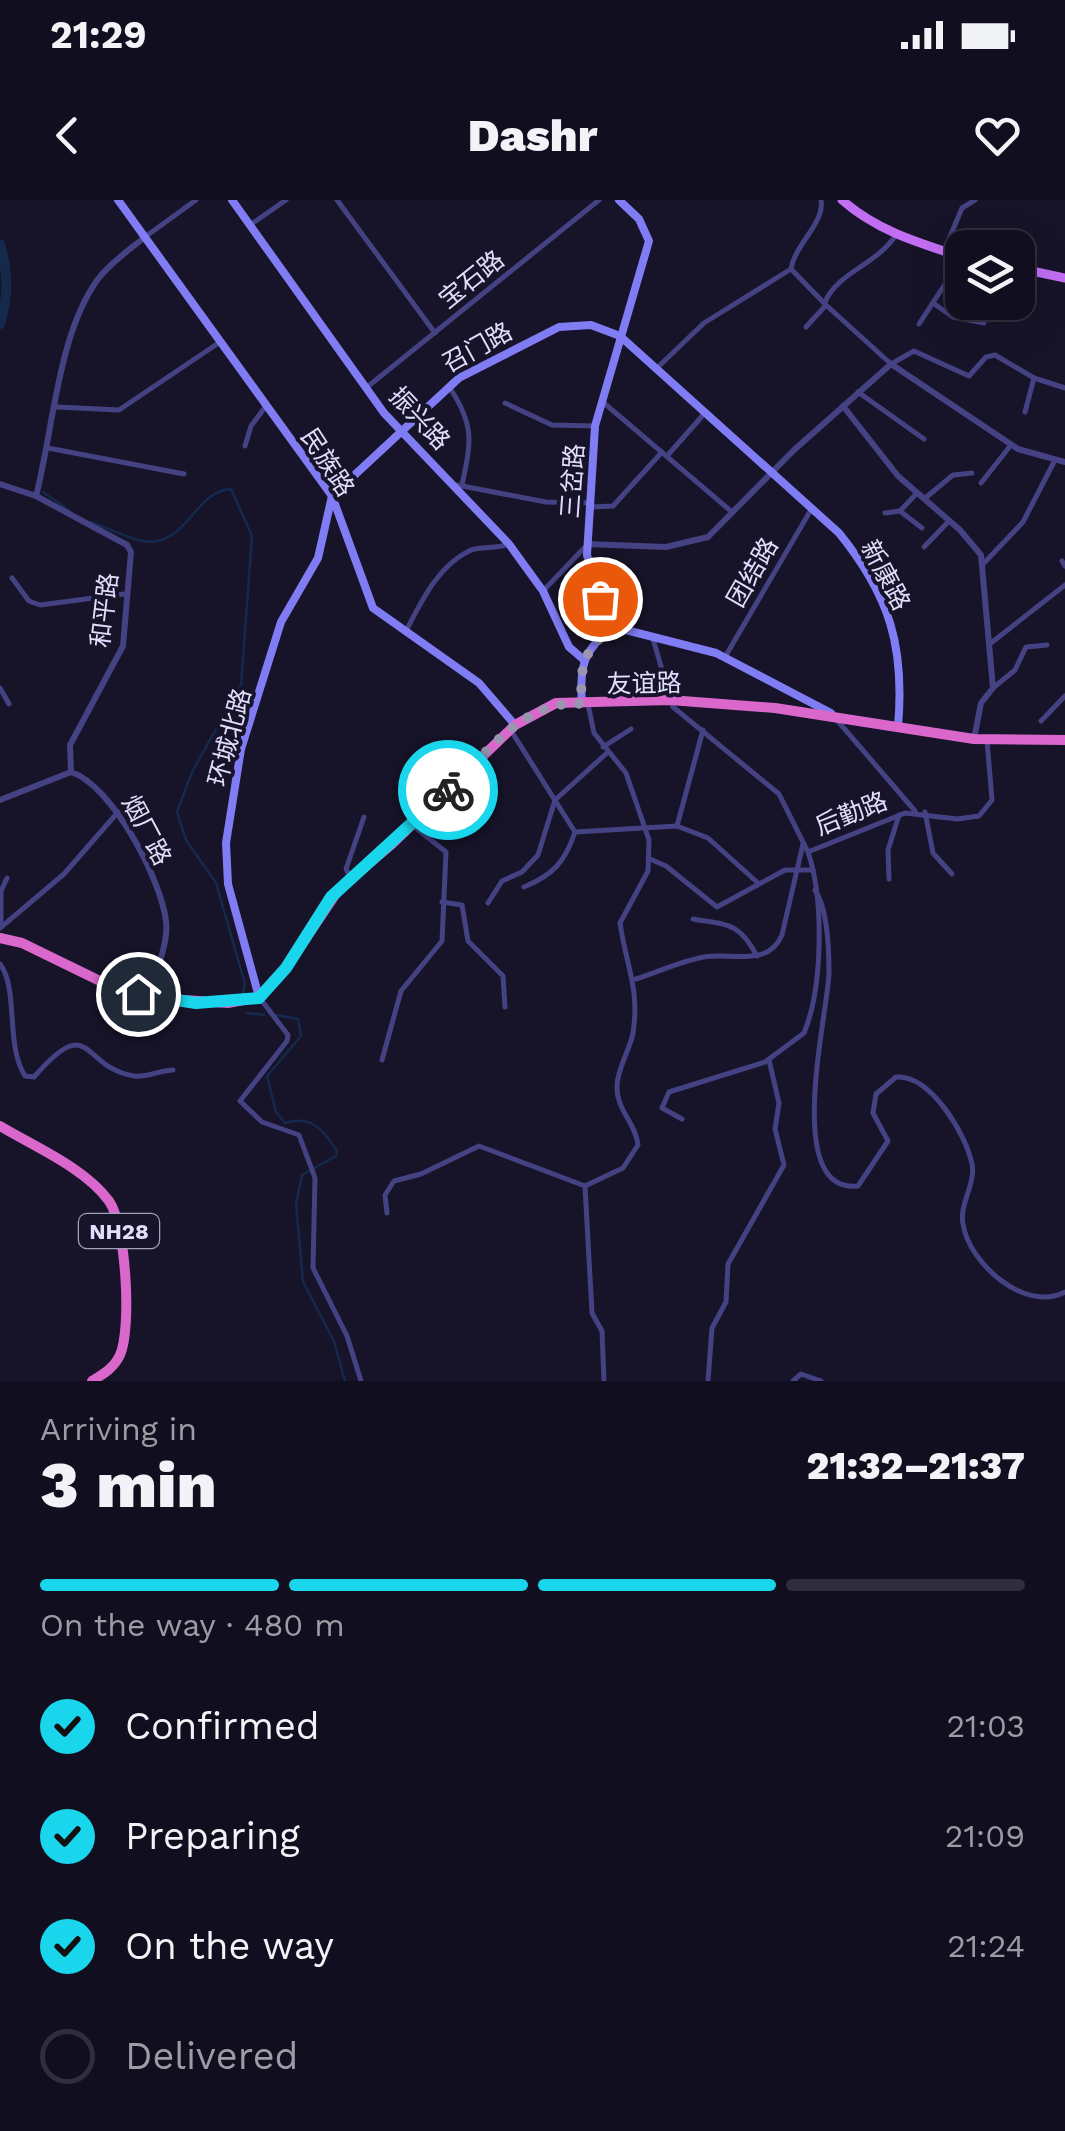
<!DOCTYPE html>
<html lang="en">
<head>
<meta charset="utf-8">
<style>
  :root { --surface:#110e1f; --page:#1a1728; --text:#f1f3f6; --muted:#9c9ca4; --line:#302e3d; --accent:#1ad6ec }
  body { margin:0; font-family:"Work Sans","Noto Sans SC",sans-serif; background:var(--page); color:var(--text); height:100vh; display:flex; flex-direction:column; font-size:38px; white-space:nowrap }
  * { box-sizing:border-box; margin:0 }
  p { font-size:32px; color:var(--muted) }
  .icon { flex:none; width:55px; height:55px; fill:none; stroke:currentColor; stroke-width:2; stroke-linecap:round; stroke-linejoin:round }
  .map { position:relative; height:1181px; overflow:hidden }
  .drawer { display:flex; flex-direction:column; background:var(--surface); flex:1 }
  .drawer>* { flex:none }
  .tools { position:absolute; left:945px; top:30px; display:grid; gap:20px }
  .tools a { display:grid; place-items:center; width:90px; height:90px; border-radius:20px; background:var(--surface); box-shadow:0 10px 40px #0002,0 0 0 2px var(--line); font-size:50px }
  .pin { position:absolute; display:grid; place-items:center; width:85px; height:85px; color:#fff; margin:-42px; border:5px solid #fff; border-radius:50%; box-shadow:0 2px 10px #0007 }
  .courier { position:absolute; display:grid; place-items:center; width:100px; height:100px; margin:-50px; border:8px solid #1ad6ec; border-radius:50%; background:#fff; color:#222; box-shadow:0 2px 12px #0007 }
  .summary em { font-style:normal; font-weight:800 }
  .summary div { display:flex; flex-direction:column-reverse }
  .summary { display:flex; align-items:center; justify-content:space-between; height:170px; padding:0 40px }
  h1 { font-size:65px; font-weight:800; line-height:75px }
  .bar { display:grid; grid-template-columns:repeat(4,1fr); gap:15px 10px; align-content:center; height:120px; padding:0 40px }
  .bar i { height:12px; border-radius:8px; background:var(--line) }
  .bar .current { background:var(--accent) }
  .bar p { grid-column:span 4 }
  ol { padding:0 40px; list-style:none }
  li { display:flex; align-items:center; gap:30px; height:110px }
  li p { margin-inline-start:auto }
  li .icon { padding:10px; border-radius:50%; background:var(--accent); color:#111; stroke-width:4 }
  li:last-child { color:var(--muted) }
  li i { width:55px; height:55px; border:5px solid var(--line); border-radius:50% }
  .status { display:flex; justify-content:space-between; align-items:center; height:70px; padding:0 50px; background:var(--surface); direction:ltr }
  .status svg { height:28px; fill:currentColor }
  header { display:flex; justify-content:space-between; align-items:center; height:130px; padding:0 40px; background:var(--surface); font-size:45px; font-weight:800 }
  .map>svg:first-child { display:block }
</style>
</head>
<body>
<div class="status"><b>21:29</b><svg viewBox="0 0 49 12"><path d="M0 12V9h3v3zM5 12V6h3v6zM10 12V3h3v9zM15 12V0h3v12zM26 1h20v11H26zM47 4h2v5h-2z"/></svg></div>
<header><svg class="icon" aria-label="back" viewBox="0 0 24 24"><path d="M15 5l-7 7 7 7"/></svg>Dashr<svg class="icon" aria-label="heart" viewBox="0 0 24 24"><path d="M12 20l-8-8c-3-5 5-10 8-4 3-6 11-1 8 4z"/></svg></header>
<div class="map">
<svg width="1065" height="1181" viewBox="0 0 1065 1181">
  <rect width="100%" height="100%" fill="#171329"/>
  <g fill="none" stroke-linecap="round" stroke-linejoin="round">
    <g stroke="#14294c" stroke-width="2.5">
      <polyline points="43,292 70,311"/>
      <path d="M91,322c16,6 34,15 51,19 45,8 51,-50 89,-52l21,47 -11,149 -49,87 -15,40 9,28 30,43 29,101 -2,10"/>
      <polyline points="247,813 264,815"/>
      <path d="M276,815l22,4 3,17 -34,40 9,36 9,11c26,-8 38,6 52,28l-1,5 -34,19 -6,29 7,78 31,59 11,40"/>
    </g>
    <path stroke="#14294c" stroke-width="10" d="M0,44c8,28 9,52 0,80"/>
    <g stroke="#454283" stroke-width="5">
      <polyline points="337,0 435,133"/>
      <polyline points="250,25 286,0"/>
      <polyline points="145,37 196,0"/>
      <polyline points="944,51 962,8 975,0"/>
      <polyline points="791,69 826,105 806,127"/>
      <path d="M791,69c4,-25 34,-46 30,-69"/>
      <path d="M825,102c13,-30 50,-36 71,-67"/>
      <polyline points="933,103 953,117 984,123"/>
      <polyline points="826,105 891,164 914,151 969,176 986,157 995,155 1034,178 1065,188"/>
      <polyline points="919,124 962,58"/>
      <polyline points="658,167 704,123 791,69"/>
      <polyline points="366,188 599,0"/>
      <path d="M450,188c25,38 21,55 12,97"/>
      <polyline points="858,192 924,239"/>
      <polyline points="505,203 552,225 595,226"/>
      <polyline points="604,203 732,312"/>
      <polyline points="57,207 119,210 220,142"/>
      <polyline points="1025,212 1034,178"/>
      <polyline points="245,246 251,226 266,206"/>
      <polyline points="48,248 184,274"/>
      <polyline points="667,256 704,214"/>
      <polyline points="981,283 1011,245"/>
      <polyline points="457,285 546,302 590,303"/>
      <polyline points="924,299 953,275 972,273"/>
      <polyline points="590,307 613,306 662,252"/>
      <polyline points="900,311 917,293"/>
      <polyline points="885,313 900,311 922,328"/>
      <polyline points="924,347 949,321"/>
      <polyline points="1062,361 1065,366"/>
      <polyline points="984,363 1023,322 1055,260"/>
      <polyline points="12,378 29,401 40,405 124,394"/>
      <polyline points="543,391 585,347"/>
      <path d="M406,431c15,-29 32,-65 63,-80 12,-6 27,-1 39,-7"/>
      <polyline points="653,439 673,507 779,594 808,652 905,613 957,619 979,616 992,600 987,540"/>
      <polyline points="991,443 1065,385"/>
      <polyline points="725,457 812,308"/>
      <polyline points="0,488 9,504"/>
      <polyline points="993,488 1015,470 1026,447 1047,445"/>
      <polyline points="836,519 915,611"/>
      <polyline points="1041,521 1065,496"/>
      <polyline points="510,529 575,632 677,626 708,638 758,683"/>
      <polyline points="603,547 631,529"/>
      <polyline points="925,612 933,653 952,674"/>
      <polyline points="677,626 703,530"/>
      <polyline points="650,659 666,666 717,707 785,670 813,670"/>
      <polyline points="351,678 346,669 364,617"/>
      <polyline points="889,679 888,650 899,615"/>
      <path d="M524,687c29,-12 41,-25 51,-55"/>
      <path d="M815,690c13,19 14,60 14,83 -1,41 -47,221 29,213l30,-45 -15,-28 3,-19 20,-17c34,-3 70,57 76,87 4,20 -13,40 -9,60 6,40 63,89 102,68"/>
      <polyline points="442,702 462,705 468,741 503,776 505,807"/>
      <polyline points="488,703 502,681 522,672 538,655 555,600 608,552"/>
      <path d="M693,719c35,6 46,3 64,37"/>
      <polyline points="1,725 1,691 7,678"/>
      <polyline points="0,728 64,674 118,612"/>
      <path d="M0,764c19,25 5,81 25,112l9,1c58,-67 47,-9 100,-1 12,2 27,-6 39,-6"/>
      <path d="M636,779c22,-7 45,-18 68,-22 27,-5 64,11 78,-22l21,-91"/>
      <polyline points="259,797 288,835 287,841 240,901 262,922 299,935 315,978 313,1068 347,1136 361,1181"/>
      <polyline points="382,860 401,791 442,741 446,652 412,625"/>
      <path d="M682,919l-20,-11 7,-16 96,-30 39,-29c19,-46 20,-134 4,-181"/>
      <polyline points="585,986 592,1113 602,1131 604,1181"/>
      <path d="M387,1013l-2,-18 9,-14 27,-7 58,-28 106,40 38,-18 15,-23c-2,-22 -22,-35 -21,-59 0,-17 13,-36 16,-53 7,-44 -7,-68 -13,-110l28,-52 1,-31 -23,-67 -32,-40 -6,-29"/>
      <polyline points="708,1181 712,1128 726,1102 728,1064 784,965 775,929 779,903 769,860"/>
      <polyline points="793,1181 801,1174 821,1181"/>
    </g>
    <g stroke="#454283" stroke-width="6">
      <polyline points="843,206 898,276 960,330 981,355 993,488 981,503 974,539"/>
      <polyline points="0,284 36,296 127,345 131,352 123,446 70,545 71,572"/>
      <path d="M36,296c17,-65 22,-163 62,-217 12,-16 31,-29 47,-42"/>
      <polyline points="587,344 666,347 708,337 794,250 891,164 1018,249 1065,262"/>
      <path d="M0,600l71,-28c41,13 90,107 95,149 3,25 -13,51 -12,77"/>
    </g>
    <g stroke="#807cf4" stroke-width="8">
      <polyline points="118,0 332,296 373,408 479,483 515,525"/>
      <polyline points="232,0 384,213 509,344 543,391 569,447 583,459"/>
      <polyline points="619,0 639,19 649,41 595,226 587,355 600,399 618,428 716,453 831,513"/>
      <path d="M582,503c-3,-37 2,-55 33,-77"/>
      <path d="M259,797l-31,-113 -2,-41 15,-94 40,-127 37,-64 14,-62 127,-118 100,-51 32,-2 29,11 219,197c51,63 66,114 59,194"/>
    </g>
    <g stroke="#c26ef3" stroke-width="9">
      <path d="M842,0c35,31 77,43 120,57"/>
      <polyline points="1018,68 1065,78"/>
    </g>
    <g stroke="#da68cc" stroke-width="10">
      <polyline points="0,738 22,743 102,782 154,798 228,803 259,797 286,768 339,689 392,644 515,525 556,503 670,500 775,508 974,539 1065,540"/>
      <path d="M0,926c35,21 85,42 109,75 17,24 23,127 11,154 -6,13 -17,19 -28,26"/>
    </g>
  </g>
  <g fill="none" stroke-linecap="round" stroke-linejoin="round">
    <path stroke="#9a96b2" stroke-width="10" stroke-dasharray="0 18" d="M448,590c38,-36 76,-91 134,-86 -3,-38 2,-56 33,-78l-15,-27"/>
    <polyline stroke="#1ad6ec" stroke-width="12" points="138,794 196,803 259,798 286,768 331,697 448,590"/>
  </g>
  <g text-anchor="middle" stroke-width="8" stroke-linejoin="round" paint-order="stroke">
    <rect fill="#171329" stroke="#a4a0bd" stroke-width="2.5" x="79" y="1014" width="80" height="34" rx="8"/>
    <g font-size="22" font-weight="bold" fill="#e1ddfc">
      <text x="119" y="1039">NH28</text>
    </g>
    <g font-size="25" fill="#e1ddfc" stroke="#171329">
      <text transform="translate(471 79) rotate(-39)" y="9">宝石路</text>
      <text transform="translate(477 147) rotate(-29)" y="9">召门路</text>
      <text transform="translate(420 218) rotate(47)" y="9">振兴路</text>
      <text transform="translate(328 262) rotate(57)" y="9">民族路</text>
      <text transform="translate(572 281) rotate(-86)" y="9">三岔路</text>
      <text transform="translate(752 372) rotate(-60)" y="9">团结路</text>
      <text transform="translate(886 375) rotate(62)" y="9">新康路</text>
      <text transform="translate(104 410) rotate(-83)" y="9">和平路</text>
      <text transform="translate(644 483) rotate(-1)" y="9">友谊路</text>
      <text transform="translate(229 537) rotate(-75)" y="9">环城北路</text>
      <text transform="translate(851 613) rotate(-22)" y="9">后勤路</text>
      <text transform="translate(147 630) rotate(62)" y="9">烟厂路</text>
    </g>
  </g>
</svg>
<div class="tools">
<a><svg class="icon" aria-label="layers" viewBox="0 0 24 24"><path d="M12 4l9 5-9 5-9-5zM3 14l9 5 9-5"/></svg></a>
</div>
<div class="pin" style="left:600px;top:399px;background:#ea580c"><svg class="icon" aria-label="bag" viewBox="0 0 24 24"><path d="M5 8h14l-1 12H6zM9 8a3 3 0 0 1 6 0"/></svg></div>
<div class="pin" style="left:138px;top:794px;background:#1f2937"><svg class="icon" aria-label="home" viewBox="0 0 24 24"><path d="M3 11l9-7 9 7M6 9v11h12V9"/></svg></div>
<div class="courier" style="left:448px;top:590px"><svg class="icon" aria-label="bike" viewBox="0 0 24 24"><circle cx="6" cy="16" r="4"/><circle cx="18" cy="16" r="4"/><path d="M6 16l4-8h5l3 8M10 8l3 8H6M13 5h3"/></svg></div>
</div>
<section class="drawer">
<div class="summary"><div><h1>3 min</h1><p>Arriving in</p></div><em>21:32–21:37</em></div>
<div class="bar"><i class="current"></i><i class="current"></i><i class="current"></i><i></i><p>On the way · 480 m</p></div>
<ol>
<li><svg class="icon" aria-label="check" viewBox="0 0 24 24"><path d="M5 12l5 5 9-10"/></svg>Confirmed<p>21:03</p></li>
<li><svg class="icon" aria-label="check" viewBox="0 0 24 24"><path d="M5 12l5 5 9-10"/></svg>Preparing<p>21:09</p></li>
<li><svg class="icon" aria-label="check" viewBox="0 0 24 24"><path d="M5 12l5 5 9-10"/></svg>On the way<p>21:24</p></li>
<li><i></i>Delivered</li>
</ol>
</section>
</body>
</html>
